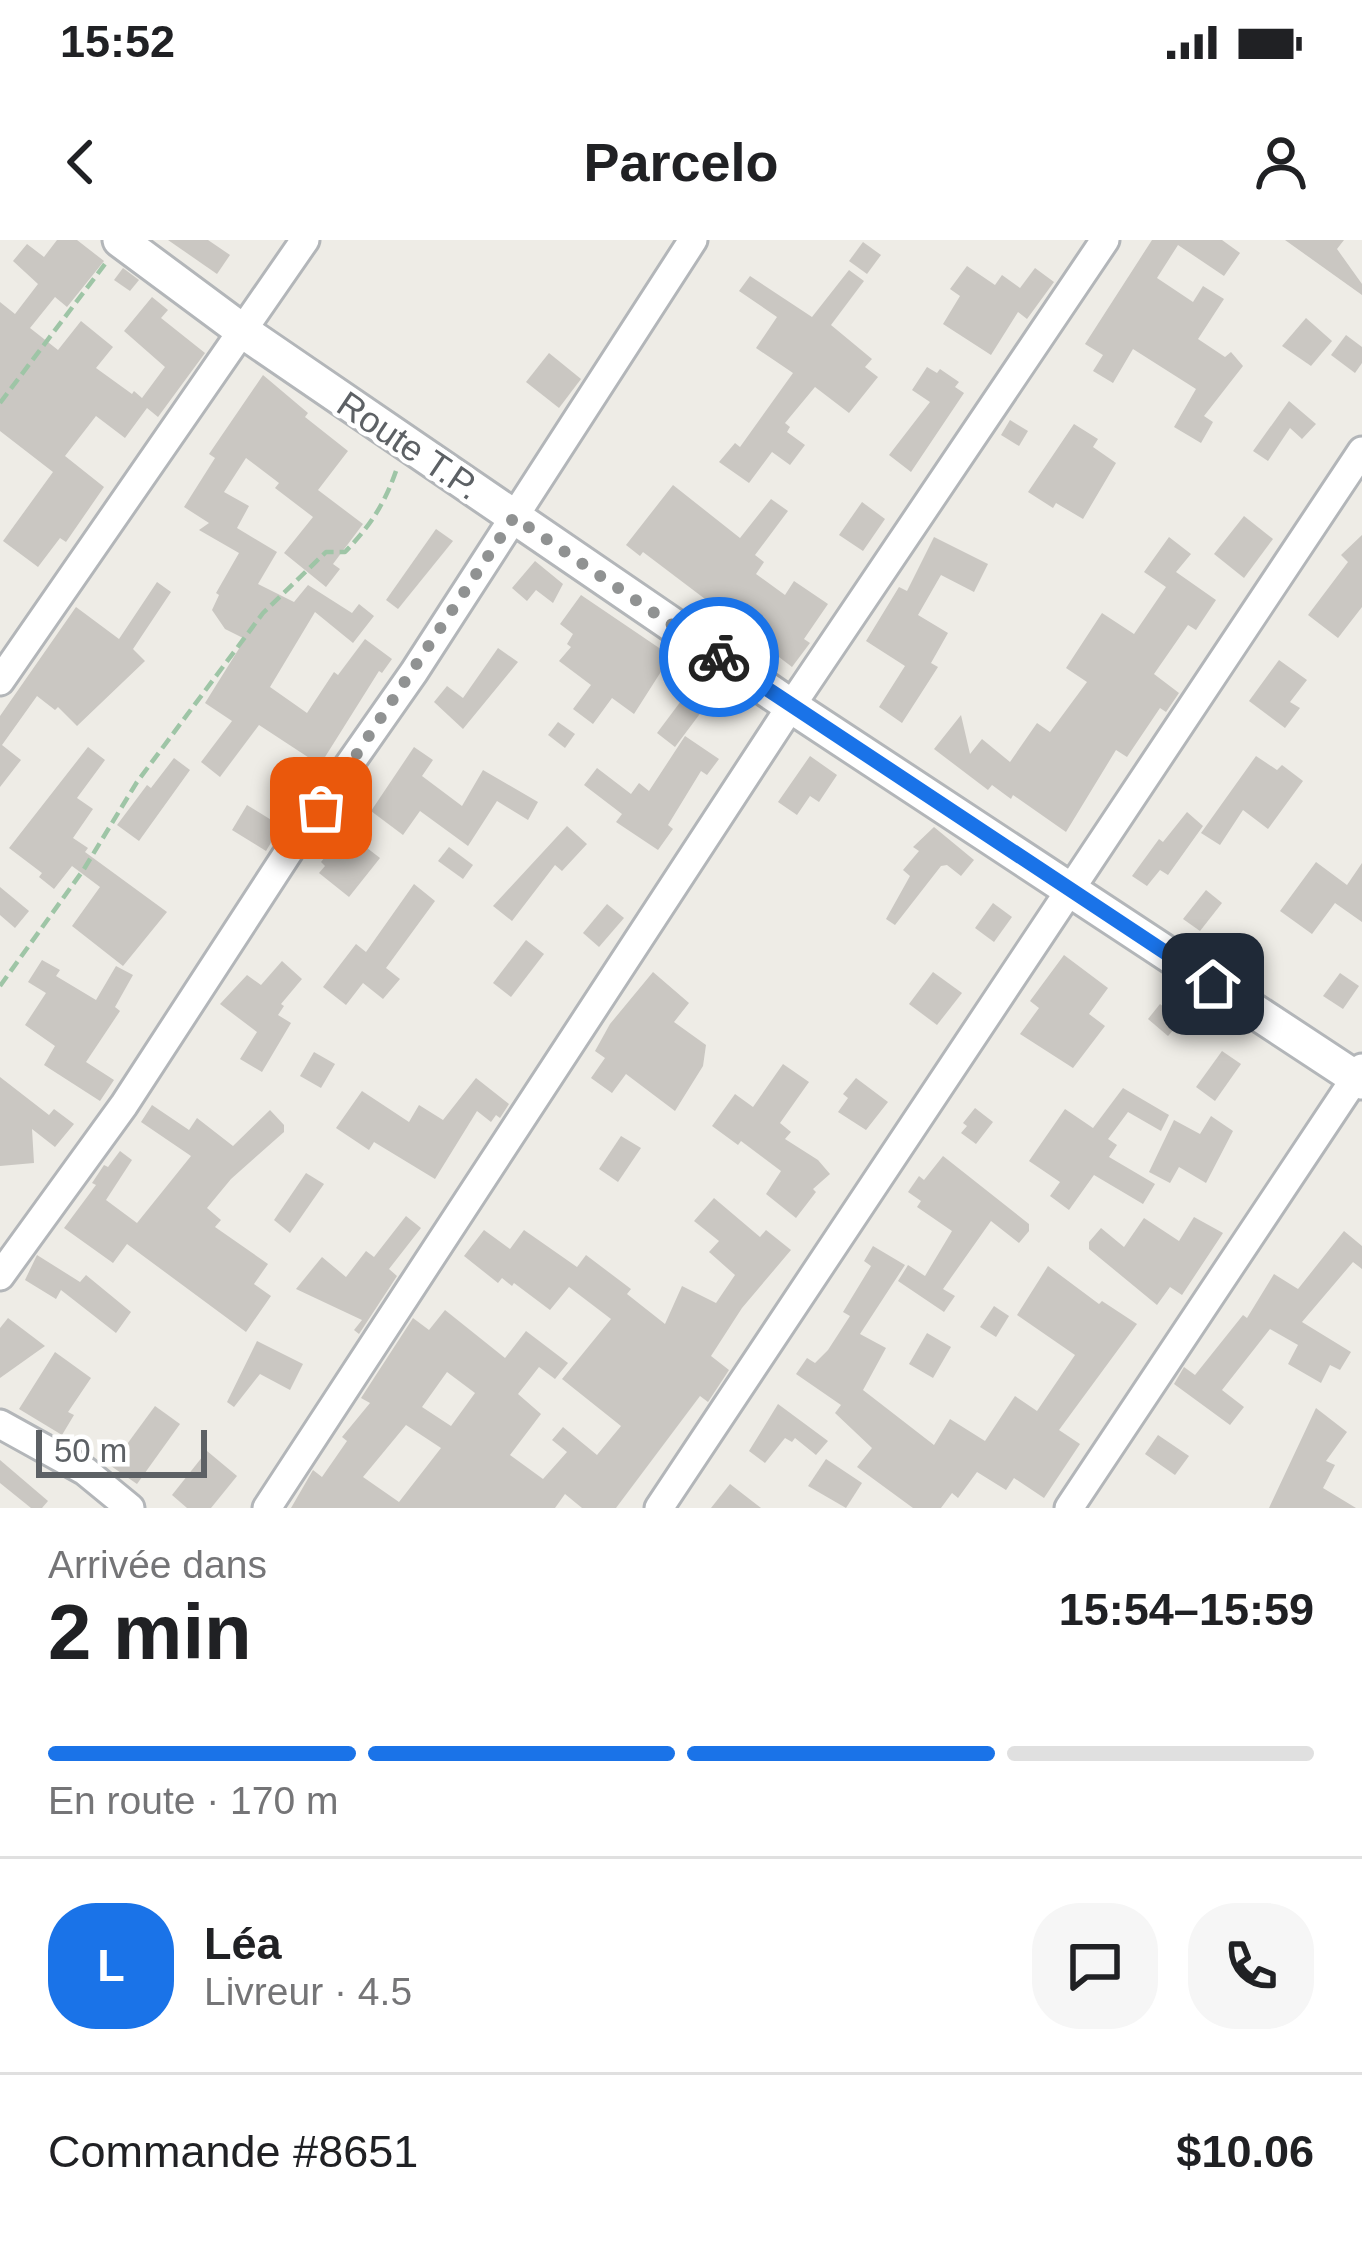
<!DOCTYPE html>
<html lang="fr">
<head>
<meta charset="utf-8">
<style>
  :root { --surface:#fff; --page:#f6f6f6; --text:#202124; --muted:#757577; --line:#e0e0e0; --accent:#1a73e8 }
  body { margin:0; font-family:Helvetica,sans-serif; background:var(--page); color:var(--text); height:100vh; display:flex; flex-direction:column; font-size:45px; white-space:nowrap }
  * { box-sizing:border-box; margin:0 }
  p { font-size:39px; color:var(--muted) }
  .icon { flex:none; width:66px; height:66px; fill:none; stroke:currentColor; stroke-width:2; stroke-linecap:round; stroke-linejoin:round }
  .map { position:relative; height:1268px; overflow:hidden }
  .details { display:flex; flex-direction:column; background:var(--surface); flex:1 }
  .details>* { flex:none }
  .scale { position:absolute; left:36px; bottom:30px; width:171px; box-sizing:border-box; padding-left:12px; border:6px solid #5d6165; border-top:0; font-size:33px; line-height:42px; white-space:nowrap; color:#5d6165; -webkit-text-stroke:9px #fff; paint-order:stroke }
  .pin { position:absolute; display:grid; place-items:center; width:102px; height:102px; color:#fff; margin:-51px; border-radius:24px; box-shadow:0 6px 18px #0006 }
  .courier { position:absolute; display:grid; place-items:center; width:120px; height:120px; margin:-60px; border:9px solid #1a73e8; border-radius:50%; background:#fff; color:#222; box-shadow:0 3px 15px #0007 }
  .overview em { font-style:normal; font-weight:800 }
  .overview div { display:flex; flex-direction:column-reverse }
  .overview { display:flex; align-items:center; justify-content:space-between; height:204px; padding:0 48px }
  h1 { font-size:78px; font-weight:800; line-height:90px }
  .bar { display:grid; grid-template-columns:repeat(4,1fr); gap:18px 12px; align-content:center; height:144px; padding:0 48px }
  .bar i { height:15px; border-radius:9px; background:var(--line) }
  .bar .selected { background:var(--accent) }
  .bar p { grid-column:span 4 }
  .line { display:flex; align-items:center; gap:30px; padding:0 48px; border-top:3px solid var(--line) }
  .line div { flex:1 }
  .round { display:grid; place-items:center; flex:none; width:126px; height:126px; border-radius:48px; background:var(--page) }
  .status { display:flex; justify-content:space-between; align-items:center; height:84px; padding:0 60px; background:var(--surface); direction:ltr }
  .status svg { height:33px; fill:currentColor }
  header { display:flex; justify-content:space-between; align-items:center; height:156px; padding:0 48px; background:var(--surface); font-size:54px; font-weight:800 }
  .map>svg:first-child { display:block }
</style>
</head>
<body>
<div class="status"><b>15:52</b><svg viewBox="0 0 49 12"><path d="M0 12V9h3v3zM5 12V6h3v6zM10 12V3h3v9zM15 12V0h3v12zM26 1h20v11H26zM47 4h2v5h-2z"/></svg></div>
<header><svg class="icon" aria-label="back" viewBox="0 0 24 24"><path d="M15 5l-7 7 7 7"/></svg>Parcelo<svg class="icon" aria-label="person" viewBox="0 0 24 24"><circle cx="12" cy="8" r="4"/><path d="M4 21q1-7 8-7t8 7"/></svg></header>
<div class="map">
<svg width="1362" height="1268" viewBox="0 0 1362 1268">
  <rect width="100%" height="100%" fill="#eeece6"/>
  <g fill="#cac7c2" fill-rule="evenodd">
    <polygon points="57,0 77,0 104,21 67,67 55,57 30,88 58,110 81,81 113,107 96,128 132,154 134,151 142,158 165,127 124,91 152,57 168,70 161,78 205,113 158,177 147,168 125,198 96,176 65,216 104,247 66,302 60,298 38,327 3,301 53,232 0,191 0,62 15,74 38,44 13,21 27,4 44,17"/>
    <polygon points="168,0 208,0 230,15 217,34"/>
    <polygon points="1152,0 1222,0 1240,13 1224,36 1178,5 1157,38 1193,62 1203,46 1224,59 1198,99 1225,117 1231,112 1243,126 1204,176 1213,182 1201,203 1174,187 1196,149 1133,109 1113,143 1093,131 1103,115 1085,104"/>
    <polygon points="1285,0 1344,0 1337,9 1362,44 1362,55"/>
    <polygon points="863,2 881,15 867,34 849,21"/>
    <polygon points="967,26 995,45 1002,35 1020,48 1035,28 1054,42 1027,79 1018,72 991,115 943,84 960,56 950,49"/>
    <polygon points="123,28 139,40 130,51 114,40"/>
    <polygon points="849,30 864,41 831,85 872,119 865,127 878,137 849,173 815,147 785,183 790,187 787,192 805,205 790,225 772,212 749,243 719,222 735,203 740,207 793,133 756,108 777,77 739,51 750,36 812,77"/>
    <polygon points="1306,78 1332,101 1311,126 1282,106"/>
    <polygon points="1346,95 1362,107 1362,123 1355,133 1331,115"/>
    <polygon points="549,113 581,139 559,168 526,142"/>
    <polygon points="927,127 937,133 940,129 959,142 955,147 964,153 911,232 889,215 930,162 912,150"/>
    <polygon points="263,135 308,173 305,177 348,211 318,250 363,284 333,324 340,329 326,347 284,313 313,277 275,248 279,243 246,218 224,252 249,266 237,288 277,312 258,344 294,362 308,345 352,373 359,364 374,376 353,403 315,372 270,447 307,473 334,432 338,435 365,399 392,419 382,433 379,431 320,525 259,485 220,537 201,522 232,481 205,463 245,399 225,389 212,370 219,355 216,353 239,313 199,290 209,283 184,267 215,218 209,214"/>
    <polygon points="1289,161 1316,184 1302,199 1290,188 1268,221 1253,211"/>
    <polygon points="1010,180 1028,191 1019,206 1001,195"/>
    <polygon points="1074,184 1098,199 1093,207 1116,223 1083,279 1056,263 1053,268 1028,252"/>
    <polygon points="673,245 740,298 771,259 788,271 755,315 764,322 756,334 785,355 794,341 828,364 804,399 810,403 792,427 758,401 751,410 735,398 741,389 708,365 709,362 643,312 640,316 626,305"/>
    <polygon points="862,262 885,279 863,311 839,295"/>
    <polygon points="1244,276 1273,299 1244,338 1214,314"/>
    <polygon points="436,289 453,301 398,369 386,360"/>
    <polygon points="1362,295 1362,367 1338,398 1308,375 1348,322 1341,315"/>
    <polygon points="934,297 988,324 974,352 941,335 918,375 948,393 931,423 938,427 902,483 879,467 905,426 866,401 899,347 907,351"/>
    <polygon points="1169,297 1191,314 1176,332 1216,360 1196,390 1188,385 1154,434 1179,453 1166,472 1160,468 1127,517 1116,510 1066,592 1013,555 1011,559 992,545 988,550 934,509 961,475 970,514 982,499 1010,522 1037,483 1050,492 1087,442 1066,428 1102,373 1134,394 1166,347 1144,332"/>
    <polygon points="535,321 563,344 553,363 536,350 527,361 512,348"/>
    <polygon points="157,342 171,352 133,409 145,421 77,486 58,467 55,470 37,456 2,505 21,520 0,547 0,476 76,367 119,399"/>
    <polygon points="581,355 671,416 634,474 612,458 593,484 573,469 591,445 559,421 571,407 567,404 573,394 560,384"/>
    <polygon points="498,408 518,422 463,489 434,462 447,446 463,458"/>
    <polygon points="1279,420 1307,440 1290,462 1300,468 1285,488 1249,461"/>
    <polygon points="690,449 708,463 675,507 657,493"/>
    <polygon points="558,482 575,494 565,508 548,495"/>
    <polygon points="685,496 719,519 707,535 701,531 668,585 673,589 658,610 616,582 622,574 584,545 597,528 631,554 639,543 649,551"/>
    <polygon points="88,507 105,520 77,558 93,569 73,598 88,608 85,612 167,672 123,726 72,686 100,647 72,626 54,649 39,637 42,633 9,608"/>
    <polygon points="414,507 433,520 422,536 462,566 483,530 538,562 528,580 497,561 468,606 420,571 403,595 371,571"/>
    <polygon points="810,516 837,535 819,562 810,556 797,575 778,562"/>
    <polygon points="1256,516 1277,530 1282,525 1303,541 1268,589 1243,570 1220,605 1201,593"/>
    <polygon points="174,518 190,530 139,601 117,585 147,545 151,548"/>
    <polygon points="247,565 281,586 266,611 232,590"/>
    <polygon points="1187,572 1203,586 1168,635 1160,630 1147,646 1132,636 1159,599 1163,602"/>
    <polygon points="567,586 587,604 562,631 555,625 512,681 493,666"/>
    <polygon points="934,587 974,620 961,636 947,625 941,626 895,685 886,679 910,636 903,630 919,611 913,607"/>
    <polygon points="345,591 380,618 349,657 319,633 325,626 321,622"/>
    <polygon points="449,607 473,625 463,639 438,621"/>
    <polygon points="1316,622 1347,645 1362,623 1362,682 1335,663 1312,694 1280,671"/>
    <polygon points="414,644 435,661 386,728 400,739 383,759 363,743 346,765 323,747 356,704 366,712"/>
    <polygon points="0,647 29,671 15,688 0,675"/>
    <polygon points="1206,650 1222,663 1200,691 1183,679"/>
    <polygon points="993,663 1012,677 994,702 975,688"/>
    <polygon points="607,664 624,678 599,707 583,693"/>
    <polygon points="526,700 544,714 511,757 493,743"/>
    <polygon points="1064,715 1108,748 1089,774 1105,786 1073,828 1020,794 1039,768 1030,761"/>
    <polygon points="42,720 60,730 56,736 96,760 116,726 133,735 115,767 120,771 86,822 114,840 100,861 44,825 55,806 25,785 46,753 28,742"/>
    <polygon points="282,721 302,739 281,764 284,766 278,775 291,783 262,832 240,819 257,792 220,764 247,735 261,745"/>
    <polygon points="653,732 689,763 674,782 706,805 703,826 675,871 626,834 612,853 591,838 605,818 595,811 610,784"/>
    <polygon points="933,732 962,753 937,785 909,764"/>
    <polygon points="1340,733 1359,746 1343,769 1323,756"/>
    <polygon points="1160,764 1181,781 1168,796 1148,779"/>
    <polygon points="1222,811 1241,824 1215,861 1196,847"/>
    <polygon points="314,812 335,824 321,848 300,836"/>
    <polygon points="783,824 809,842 780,883 791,892 785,899 818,920 830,934 813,949 816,952 796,978 766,954 781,931 741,901 738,905 712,886 735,854 753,867"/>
    <polygon points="0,837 49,875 54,869 74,884 55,907 32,889 34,923 0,926"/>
    <polygon points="476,838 509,864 500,878 496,875 491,882 477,871 435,939 374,902 369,910 336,888 362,851 409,882 419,865 443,880"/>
    <polygon points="856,838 888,862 866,890 838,872 848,858 843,854"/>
    <polygon points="1123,848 1169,875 1161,891 1128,872 1108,899 1117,905 1109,917 1155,944 1143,964 1094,935 1069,970 1050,956 1060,942 1029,921 1065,869 1093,888"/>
    <polygon points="152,865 189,890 197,878 233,906 270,870 284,885 284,892 231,939 207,968 221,980 215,987 268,1024 254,1044 271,1056 246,1092 127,1004 113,1023 64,988 96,945 92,943 104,925 108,927 120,911 132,920 106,960 137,983 191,916 141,882"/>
    <polygon points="975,868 993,882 976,904 961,893 967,886 963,883"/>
    <polygon points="1211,876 1233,891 1206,943 1179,927 1170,943 1149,932 1174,880 1200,894"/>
    <polygon points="621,896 641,908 618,942 599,929"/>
    <polygon points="943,916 1029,984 1029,991 1019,1003 991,981 943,1049 955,1056 944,1072 898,1041 908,1025 925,1036 952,991 917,967 921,961 908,952 919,936 924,940"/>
    <polygon points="306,933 324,944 290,993 274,980"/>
    <path d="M714,958l46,39 6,-7 25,20 -49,58 -31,48 18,14 -21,32 -8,-6 -84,112h-34l-17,-14 -10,14h-264l22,-38 9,7 25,-36 -5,-4 28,-34 -9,-5 52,-80 16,12 16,-20 60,48 21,-27 42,32 -13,16 -16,-12 -21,27 23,20 -31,41 33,24 24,-27 -15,-12 11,-13 34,28 24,-29 -59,-47 49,-60 -42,-32 -19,23 -36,-27 -2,3 -10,-8 -4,5 -34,-27 20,-26 26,19 14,-19 53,37 9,-12 45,34 -4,5 38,30 17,-38 34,17 19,-28 -26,-23 10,-11 -25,-20zM447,1132l28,21 -24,33 -29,-19zM406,1185l35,23 -42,54 -36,-25z"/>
    <polygon points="406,976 421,988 389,1029 397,1036 359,1094 354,1090 362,1080 296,1049 322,1017 346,1037 366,1011 374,1017"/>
    <polygon points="1194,977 1223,993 1182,1055 1170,1047 1157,1065 1089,1009 1089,1002 1101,988 1124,1007 1144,978 1179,1001"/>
    <polygon points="1344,991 1362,1006 1362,1029 1353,1022 1302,1082 1351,1112 1340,1130 1330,1125 1321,1143 1288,1124 1298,1105 1270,1089 1222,1150 1244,1167 1230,1185 1174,1144 1184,1127 1195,1135 1243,1075 1247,1078 1274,1034 1298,1049"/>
    <polygon points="873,1006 905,1025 860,1094 886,1108 863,1150 934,1205 950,1179 985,1201 1015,1156 1037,1171 1075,1115 1017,1075 1048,1026 1099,1064 1102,1061 1137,1084 1059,1190 1080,1204 1044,1258 1014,1238 1006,1250 977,1232 958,1258 952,1253 941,1268 913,1268 857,1227 872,1208 835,1173 841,1165 796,1134 807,1118 815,1123 828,1110 850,1076 843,1072 871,1026 864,1021"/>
    <polygon points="37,1015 80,1042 86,1035 131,1072 116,1093 61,1050 56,1059 25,1040"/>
    <polygon points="994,1066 1009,1076 996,1097 980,1087"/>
    <polygon points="8,1078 45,1106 0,1138 0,1088"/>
    <polygon points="927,1093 951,1107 933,1138 909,1124"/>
    <polygon points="257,1101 303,1124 290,1150 260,1134 234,1167 227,1162"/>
    <polygon points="55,1112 91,1138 68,1172 74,1175 62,1195 19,1169"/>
    <polygon points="778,1164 828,1201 816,1215 795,1198 792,1202 785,1198 765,1223 749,1211"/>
    <polygon points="155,1166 180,1184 137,1244 111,1226"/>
    <polygon points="1316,1168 1347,1192 1326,1221 1335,1225 1323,1248 1356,1268 1269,1268"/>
    <polygon points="1158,1195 1189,1216 1175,1235 1145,1214"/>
    <polygon points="207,1211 237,1236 211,1268 187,1268 172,1255"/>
    <polygon points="826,1219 862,1243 846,1268 808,1246"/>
    <polygon points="0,1220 48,1261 42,1268 31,1268 0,1243"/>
    <polygon points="730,1244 761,1268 711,1268"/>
  </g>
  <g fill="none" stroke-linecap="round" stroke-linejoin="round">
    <g stroke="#b3b6b9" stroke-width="33">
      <g id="minor">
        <polyline points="0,441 305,0"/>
        <polyline points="0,1036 124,865 293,605 414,432 693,0"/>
        <polyline points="0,1184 85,1231 130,1268"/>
        <polyline points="267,1268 791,466 1105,0"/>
        <polyline points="659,1268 1362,211"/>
        <polyline points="1069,1268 1362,828"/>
      </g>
    </g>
    <g stroke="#b3b6b9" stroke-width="39">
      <polyline id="tertiary" points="120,0 244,92 791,466 1362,842"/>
    </g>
    <g stroke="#9ec5a6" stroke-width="4.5" stroke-dasharray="12 6" stroke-linecap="butt">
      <polyline points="0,163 105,24"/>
      <path d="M0,746l84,-117 53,-87 126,-169 63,-61h19c25,-26 39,-47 51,-81"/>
    </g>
    <use href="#minor" stroke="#fff" stroke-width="27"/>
    <use href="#tertiary" stroke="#fff" stroke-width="33"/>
  </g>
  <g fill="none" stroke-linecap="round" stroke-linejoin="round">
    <polyline stroke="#909292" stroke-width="12" stroke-dasharray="0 21.6" points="321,568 514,277 719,417"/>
    <polyline stroke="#1a73e8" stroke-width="15" points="719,417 1213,744"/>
  </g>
  <g text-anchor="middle" stroke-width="9" stroke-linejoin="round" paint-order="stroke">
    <g font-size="36" fill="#5d6165" stroke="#fff">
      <text transform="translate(409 205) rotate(34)" y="13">Route T.P.</text>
    </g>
  </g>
</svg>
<div class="scale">50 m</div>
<div class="pin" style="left:321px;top:568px;background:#ea580c"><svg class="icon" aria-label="bag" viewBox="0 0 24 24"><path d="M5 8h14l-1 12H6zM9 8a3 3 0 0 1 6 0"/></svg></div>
<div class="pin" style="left:1213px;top:744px;background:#1f2937"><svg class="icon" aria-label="home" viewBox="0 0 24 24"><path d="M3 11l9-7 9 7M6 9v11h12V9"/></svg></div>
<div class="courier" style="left:719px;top:417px"><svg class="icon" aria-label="bike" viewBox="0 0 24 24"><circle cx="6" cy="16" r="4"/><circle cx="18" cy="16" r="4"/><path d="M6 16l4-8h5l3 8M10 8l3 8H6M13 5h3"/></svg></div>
</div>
<section class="details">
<div class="overview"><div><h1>2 min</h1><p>Arrivée dans</p></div><em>15:54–15:59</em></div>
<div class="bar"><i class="selected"></i><i class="selected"></i><i class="selected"></i><i></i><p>En route · 170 m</p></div>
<div class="line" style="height:216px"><b class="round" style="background:var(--accent);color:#fff">L</b><div><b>Léa</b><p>Livreur · 4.5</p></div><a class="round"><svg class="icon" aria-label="chat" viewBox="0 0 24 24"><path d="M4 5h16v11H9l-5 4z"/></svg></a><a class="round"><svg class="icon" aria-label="phone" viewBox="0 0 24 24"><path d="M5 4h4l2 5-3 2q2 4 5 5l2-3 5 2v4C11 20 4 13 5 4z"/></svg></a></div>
<div class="line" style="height:156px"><div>Commande #8651</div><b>$10.06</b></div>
</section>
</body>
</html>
